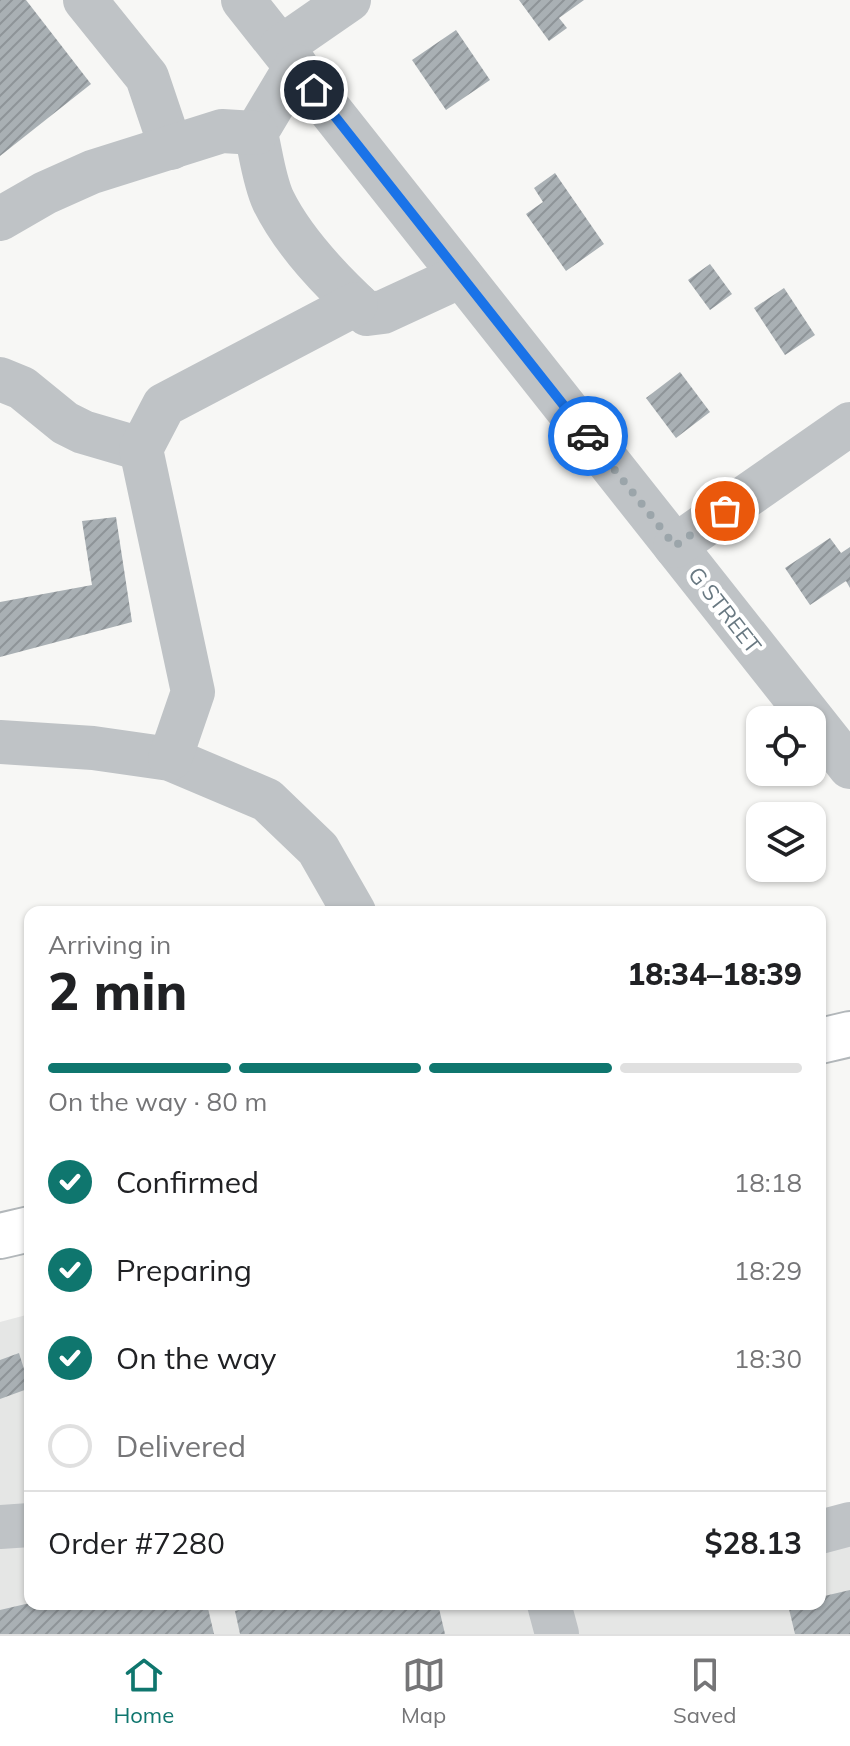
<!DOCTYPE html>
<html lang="en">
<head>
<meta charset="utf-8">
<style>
  :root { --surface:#fff; --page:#f2f2f2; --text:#202124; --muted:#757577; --line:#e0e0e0; --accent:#0f766e }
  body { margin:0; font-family:Mulish,sans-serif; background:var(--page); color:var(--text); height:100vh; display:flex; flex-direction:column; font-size:30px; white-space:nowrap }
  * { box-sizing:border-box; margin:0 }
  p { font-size:26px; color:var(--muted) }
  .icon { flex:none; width:44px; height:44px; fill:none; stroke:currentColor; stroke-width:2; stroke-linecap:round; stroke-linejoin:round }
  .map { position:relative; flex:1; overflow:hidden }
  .panel { position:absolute; left:24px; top:906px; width:802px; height:704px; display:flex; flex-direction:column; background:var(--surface); border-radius:16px; box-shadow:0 2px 6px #0004 }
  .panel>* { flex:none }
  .fabs { position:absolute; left:746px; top:706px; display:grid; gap:16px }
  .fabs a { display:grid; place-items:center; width:80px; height:80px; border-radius:16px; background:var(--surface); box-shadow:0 2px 6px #0004; font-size:40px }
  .pin { position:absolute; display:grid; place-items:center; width:68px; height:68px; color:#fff; margin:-34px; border:4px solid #fff; border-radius:50%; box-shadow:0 2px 8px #0007 }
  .courier { position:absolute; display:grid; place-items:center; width:80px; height:80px; margin:-40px; border:6px solid #1a73e8; border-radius:50%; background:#fff; color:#222; box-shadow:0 2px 10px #0007 }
  .overview em { font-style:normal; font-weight:800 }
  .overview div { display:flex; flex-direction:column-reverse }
  .overview { display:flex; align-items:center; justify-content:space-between; height:136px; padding:0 24px }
  h1 { font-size:52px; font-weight:800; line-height:60px }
  .bar { display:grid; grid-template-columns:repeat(4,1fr); gap:12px 8px; align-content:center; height:96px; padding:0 24px }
  .bar i { height:10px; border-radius:6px; background:var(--line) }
  .bar .active { background:var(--accent) }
  .bar p { grid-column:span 4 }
  .line { display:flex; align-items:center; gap:20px; padding:0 24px; border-top:2px solid var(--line) }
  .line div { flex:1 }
  ol { padding:0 24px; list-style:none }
  li { display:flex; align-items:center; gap:24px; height:88px }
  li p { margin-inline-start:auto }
  li .icon { padding:8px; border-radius:50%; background:var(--accent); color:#fff; stroke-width:4 }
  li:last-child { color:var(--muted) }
  li i { width:44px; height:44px; border:4px solid var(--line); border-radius:50% }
  .tab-bar { display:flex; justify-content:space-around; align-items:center; height:112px; border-top:2px solid var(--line); background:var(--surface); font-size:22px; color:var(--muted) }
  .tab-bar a { display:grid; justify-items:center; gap:4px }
  .tab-bar .active { color:var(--accent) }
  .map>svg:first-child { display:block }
</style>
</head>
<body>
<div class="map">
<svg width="850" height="1634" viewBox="0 0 850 1634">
  <defs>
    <pattern id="building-hatch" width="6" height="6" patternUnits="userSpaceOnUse" patternTransform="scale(2)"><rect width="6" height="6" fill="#a9b0b4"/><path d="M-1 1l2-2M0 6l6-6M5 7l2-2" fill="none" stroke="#8e9498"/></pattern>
  </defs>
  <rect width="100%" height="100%" fill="#f7f7f5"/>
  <polygon fill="#e5e6e5" points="30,1314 30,1604 820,1604 820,1509 850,1511 850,1634 0,1634 0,1322"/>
  <g fill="url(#building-hatch)">
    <polygon points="0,0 26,0 91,84 0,156"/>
    <polygon points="519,0 584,0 559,18 567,28 549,41"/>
    <polygon points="456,30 490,80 446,110 412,60"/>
    <polygon points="555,173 604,244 566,271 526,214 543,202 534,188"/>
    <polygon points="710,264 732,294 710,310 688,280"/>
    <polygon points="784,288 815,335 785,355 754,308"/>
    <polygon points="680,372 710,412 676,438 646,398"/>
    <polygon points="116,517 132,622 0,657 0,602 92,585 82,521"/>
    <polygon points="830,538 841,553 850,547 850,588 846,581 810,605 785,568"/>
    <polygon points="19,1353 30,1388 0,1399 0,1360"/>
    <polygon points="850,1590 850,1634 795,1634 788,1605 820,1604 820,1597"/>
    <polygon points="30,1603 207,1604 214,1634 0,1634 0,1610"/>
    <polygon points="264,1604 438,1604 445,1634 240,1634 235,1611"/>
  </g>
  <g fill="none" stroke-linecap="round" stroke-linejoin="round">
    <g stroke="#b2b7ba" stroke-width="48">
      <g id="major">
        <polyline points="820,1041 850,1034"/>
        <polyline points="0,1236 30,1229"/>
      </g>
    </g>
    <g stroke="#bfc3c6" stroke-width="44">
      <polyline points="85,0 147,77 171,148"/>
      <polyline points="243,0 850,767"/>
      <polyline points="281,47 349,0"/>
      <path d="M296,66l-40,67c5,21 8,47 17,67 21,43 59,82 94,114l16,-2 78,-36"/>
      <polyline points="0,219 45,193 92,172 222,131 256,133"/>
      <polyline points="0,379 22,388 65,423 83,432 141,449"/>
      <polyline points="675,546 850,424"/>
      <polyline points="0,742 93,748 170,759 267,800 318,849 354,912"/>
      <polyline points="170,759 193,692 141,449 164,405 356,304"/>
      <polyline points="0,1527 30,1525"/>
      <polyline points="820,1532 850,1524"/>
      <polyline points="549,1604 557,1634"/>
    </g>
    <use href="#major" stroke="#fff" stroke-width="44"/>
  </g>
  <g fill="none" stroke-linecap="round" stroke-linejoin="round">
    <polyline stroke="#9ba5aa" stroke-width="8" stroke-dasharray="0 14.4" points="588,436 675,546 725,511"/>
    <polyline stroke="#1a73e8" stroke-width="10" points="314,90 588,436"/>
  </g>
  <g text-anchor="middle" stroke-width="8" stroke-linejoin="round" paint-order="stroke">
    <g font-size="22" fill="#697982" stroke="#fff">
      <text transform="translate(725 610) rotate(52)" y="8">G STREET</text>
    </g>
  </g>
</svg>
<div class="fabs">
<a><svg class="icon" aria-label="locate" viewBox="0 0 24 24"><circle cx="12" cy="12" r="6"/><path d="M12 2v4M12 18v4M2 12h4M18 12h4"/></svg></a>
<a><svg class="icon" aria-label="layers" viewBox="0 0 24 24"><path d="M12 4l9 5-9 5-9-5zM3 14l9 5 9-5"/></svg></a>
</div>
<div class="pin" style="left:725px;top:511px;background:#ea580c"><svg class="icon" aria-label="bag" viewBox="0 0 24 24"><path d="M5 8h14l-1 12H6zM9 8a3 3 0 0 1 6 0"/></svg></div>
<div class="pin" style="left:314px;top:90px;background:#1f2937"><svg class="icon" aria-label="home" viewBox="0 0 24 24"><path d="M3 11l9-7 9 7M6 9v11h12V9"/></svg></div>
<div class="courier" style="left:588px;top:436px"><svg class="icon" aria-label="car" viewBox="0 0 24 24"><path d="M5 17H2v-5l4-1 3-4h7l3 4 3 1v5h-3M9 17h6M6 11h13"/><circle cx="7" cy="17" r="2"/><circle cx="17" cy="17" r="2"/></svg></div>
<section class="panel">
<div class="overview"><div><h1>2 min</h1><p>Arriving in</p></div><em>18:34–18:39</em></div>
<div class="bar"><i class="active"></i><i class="active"></i><i class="active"></i><i></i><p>On the way · 80 m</p></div>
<ol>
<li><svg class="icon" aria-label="check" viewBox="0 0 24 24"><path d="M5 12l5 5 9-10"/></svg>Confirmed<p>18:18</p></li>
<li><svg class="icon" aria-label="check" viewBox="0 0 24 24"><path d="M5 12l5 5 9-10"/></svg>Preparing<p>18:29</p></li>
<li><svg class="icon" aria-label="check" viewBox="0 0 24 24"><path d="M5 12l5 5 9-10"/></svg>On the way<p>18:30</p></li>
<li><i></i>Delivered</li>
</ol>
<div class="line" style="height:104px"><div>Order #7280</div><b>$28.13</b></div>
</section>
</div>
<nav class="tab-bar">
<a class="active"><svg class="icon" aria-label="home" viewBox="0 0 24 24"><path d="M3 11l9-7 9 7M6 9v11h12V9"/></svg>Home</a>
<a><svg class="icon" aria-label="map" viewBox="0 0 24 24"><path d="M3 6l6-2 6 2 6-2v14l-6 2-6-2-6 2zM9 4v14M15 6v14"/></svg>Map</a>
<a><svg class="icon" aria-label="saved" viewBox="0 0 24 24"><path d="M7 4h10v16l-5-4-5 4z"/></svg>Saved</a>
</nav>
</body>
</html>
